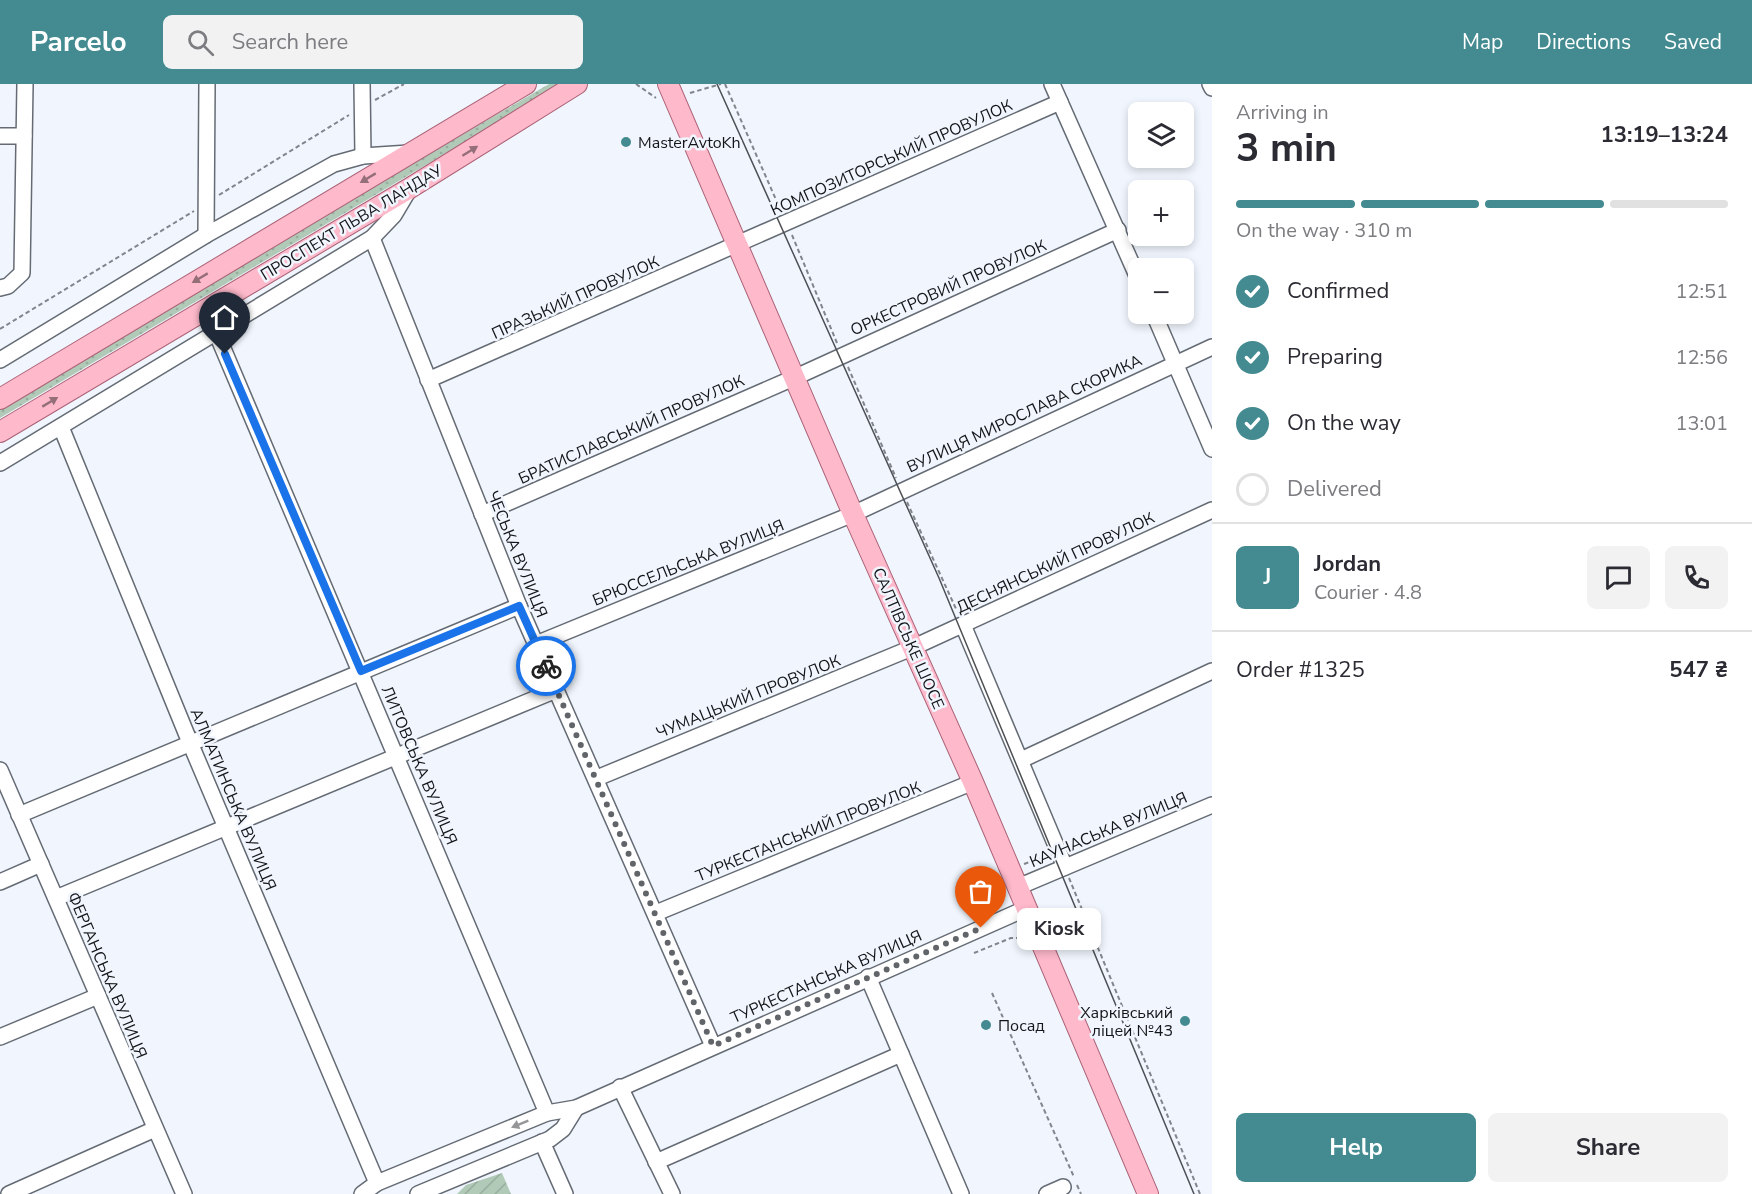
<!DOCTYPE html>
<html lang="en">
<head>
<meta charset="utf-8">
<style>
  :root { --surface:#fff; --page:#f2f2f3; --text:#2b2b33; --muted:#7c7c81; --line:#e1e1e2; --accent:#438b91 }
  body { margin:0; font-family:"Nunito Sans",sans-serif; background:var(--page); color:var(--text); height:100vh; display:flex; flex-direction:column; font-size:22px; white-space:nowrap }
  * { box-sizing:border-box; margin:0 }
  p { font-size:20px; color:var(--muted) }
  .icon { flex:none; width:33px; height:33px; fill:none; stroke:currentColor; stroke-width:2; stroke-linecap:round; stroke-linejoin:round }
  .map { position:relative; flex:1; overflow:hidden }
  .panel { display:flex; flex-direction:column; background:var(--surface); width:540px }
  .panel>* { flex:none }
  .controls { position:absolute; left:1128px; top:18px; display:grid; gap:12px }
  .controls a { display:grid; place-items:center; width:66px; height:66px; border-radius:9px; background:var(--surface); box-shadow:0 3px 9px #0003; font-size:30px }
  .pin { position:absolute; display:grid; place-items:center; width:51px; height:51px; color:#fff; margin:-62px -26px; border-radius:50% 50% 50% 0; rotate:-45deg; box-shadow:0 0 6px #0007 }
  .pin .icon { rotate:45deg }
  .courier { position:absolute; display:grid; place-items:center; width:60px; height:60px; margin:-30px; border:4px solid #1a73e8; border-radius:50%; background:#fff; color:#222; box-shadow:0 2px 8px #0007 }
  .bubble { position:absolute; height:42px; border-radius:9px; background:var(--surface); box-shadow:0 3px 9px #0003; font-size:20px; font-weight:700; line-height:42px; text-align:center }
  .summary em { font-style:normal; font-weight:700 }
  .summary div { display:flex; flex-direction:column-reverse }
  .summary { display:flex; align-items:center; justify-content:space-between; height:102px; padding:0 24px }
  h1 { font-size:39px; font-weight:700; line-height:45px }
  .bar { display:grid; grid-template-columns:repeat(4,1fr); gap:9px 6px; align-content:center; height:72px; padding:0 24px }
  .bar i { height:8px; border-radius:4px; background:var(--line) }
  .bar .current { background:var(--accent) }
  .bar p { grid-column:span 4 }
  .line { display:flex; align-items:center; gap:15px; padding:0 24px; border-top:2px solid var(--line) }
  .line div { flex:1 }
  .round { display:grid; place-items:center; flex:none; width:63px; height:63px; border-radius:9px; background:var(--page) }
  ol { padding:0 24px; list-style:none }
  li { display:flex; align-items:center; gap:18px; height:66px }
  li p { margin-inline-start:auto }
  li .icon { padding:6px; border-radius:50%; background:var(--accent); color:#fff; stroke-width:4 }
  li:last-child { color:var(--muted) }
  li i { width:33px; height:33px; border:3px solid var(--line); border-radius:50% }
  .button { display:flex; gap:12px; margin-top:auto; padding:12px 24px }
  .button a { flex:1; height:69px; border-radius:9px; background:var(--accent); color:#fff; font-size:24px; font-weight:700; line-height:69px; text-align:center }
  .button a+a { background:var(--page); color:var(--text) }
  header { display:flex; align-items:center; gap:36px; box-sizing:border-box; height:84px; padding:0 30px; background:var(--accent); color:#fff }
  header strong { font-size:28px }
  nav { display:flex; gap:33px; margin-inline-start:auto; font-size:21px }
  .search { width:420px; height:54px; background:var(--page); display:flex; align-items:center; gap:15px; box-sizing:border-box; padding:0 21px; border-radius:9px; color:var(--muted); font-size:22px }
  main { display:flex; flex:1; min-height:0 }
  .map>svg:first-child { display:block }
</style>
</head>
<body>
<header>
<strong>Parcelo</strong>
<div class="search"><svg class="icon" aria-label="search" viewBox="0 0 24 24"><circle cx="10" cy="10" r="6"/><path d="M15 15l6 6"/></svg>Search here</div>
<nav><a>Map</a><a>Directions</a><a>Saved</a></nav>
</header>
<main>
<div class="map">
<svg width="1212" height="1110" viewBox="0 0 1212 1110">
  <defs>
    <pattern id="grass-dots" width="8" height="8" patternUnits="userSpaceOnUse" patternTransform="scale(1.5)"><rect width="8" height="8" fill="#b1cab8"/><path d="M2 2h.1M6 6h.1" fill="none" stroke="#97ad9d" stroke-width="1.8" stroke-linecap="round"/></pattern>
    <pattern id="garden-furrows" width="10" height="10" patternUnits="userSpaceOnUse" patternTransform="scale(1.5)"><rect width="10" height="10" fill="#b1cab8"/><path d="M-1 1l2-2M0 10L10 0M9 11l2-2" fill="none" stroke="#97ad9d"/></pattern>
  </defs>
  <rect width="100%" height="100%" fill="#f1f6fe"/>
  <polygon fill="url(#grass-dots)" points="549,0 562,0 0,334 0,326 213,197"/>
  <polygon fill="url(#garden-furrows)" points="502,1089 511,1110 457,1110 466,1101"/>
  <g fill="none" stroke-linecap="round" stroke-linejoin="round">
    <g stroke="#656b74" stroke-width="18">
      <g id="minor">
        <polyline points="362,0 363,72"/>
        <polyline points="1052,0 1138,194"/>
        <polyline points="1210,0 1212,4"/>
        <polyline points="0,52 24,52"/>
        <polyline points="206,151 207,0"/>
        <polyline points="372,154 519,522 713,962"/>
        <polyline points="0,204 8,202 22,189 25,0"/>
        <polyline points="1154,230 1212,365"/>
        <polyline points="216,248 547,1029"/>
        <polyline points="0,276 206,151 334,80 363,72 409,69"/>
        <polyline points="428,296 1060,18"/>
        <polyline points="61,343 191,661 377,1099"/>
        <polyline points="0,379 372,154 394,131 410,104"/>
        <polyline points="482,430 798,292 1118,146"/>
        <polyline points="963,541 1065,783"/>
        <polyline points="536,560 853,430 1212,263"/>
        <polyline points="1021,676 1212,587"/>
        <polyline points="0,686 184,1110"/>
        <polyline points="597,694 914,563 1212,426"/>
        <polyline points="19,731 519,522"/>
        <polyline points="0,798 41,780"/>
        <polyline points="1018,803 1212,721"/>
        <polyline points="56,814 556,606"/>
        <polyline points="656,829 973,698"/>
        <polyline points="868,893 961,1110"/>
        <polyline points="0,953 98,912"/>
        <polyline points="620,1003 672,1110"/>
        <polyline points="542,1058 565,1110"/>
        <polyline points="656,1078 901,970"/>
        <polyline points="9,1110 155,1045"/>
        <polyline points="362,1110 377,1099 547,1029 576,1024 1027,824"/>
        <polyline points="418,1110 550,1055 563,1045 576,1024"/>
        <polyline points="1047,1110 1063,1103"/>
      </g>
    </g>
    <g stroke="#ab6276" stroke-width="22">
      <g id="major">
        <polyline points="668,0 853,430 973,698 1148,1110"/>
        <polyline points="0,315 526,0"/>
        <polyline points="0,348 410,104 577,0"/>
      </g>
    </g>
    <g stroke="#82858b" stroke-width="2" stroke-dasharray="4.5 3" stroke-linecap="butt">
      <polyline points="636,0 656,14"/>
      <polyline points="725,0 781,127"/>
      <polyline points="690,9 721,0"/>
      <polyline points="375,16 404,0"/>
      <polyline points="219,111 349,31"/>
      <polyline points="792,151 837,259"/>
      <polyline points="0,245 194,127"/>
      <polyline points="848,283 896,394"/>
      <polyline points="907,418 957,527"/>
      <polyline points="1024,780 1047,772"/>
      <polyline points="1069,794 1200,1110"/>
      <polyline points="1053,843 1084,831"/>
      <polyline points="974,869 1011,854 1021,854"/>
      <polyline points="992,909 1074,1093"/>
      <polyline points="1077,1101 1081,1110"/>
    </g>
    <use href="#minor" stroke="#fff" stroke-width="15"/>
    <use href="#major" stroke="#feb9cb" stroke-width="20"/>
    <polyline stroke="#4d5054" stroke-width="1.5" points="717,0 939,494 1194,1110"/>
  </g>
  <defs><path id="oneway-solid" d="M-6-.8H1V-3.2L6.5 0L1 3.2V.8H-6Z" transform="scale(1.5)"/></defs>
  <g fill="#946f7a">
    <use href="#oneway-solid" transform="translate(470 67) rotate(-32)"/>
    <use href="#oneway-solid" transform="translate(368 94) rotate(149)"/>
    <use href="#oneway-solid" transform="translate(200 194) rotate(149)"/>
    <use href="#oneway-solid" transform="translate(50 318) rotate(-31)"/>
  </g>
  <use fill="#959697" href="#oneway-solid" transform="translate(520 1040) rotate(158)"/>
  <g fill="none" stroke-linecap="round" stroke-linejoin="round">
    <polyline stroke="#616468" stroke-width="6" stroke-dasharray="0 10.8" points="546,582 713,962 981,844"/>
    <polyline stroke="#1a73e8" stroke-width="8" points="225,270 361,587 519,522 546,582"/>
  </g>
  <g fill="#438b91" stroke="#f1f6fe" stroke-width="2">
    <circle cx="626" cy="58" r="6"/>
    <circle cx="1185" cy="937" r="6"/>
    <circle cx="986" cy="941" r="6"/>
  </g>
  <g text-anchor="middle" stroke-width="5" stroke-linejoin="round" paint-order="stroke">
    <g font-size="16" fill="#131518" stroke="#f1f6fe" text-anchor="start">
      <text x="638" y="64">MasterAvtoKh</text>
      <text x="1173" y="934" text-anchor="end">Харківський<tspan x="1173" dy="18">ліцей №43</tspan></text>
      <text x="998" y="947">Посад</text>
    </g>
    <g font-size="16" fill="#131518" stroke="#f1f6fe">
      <text transform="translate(891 73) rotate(-24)" y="6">КОМПОЗИТОРСЬКИЙ ПРОВУЛОК</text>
      <text transform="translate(351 138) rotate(-31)" y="6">ПРОСПЕКТ ЛЬВА ЛАНДАУ</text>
      <text transform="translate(948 203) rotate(-24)" y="6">ОРКЕСТРОВИЙ ПРОВУЛОК</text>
      <text transform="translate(575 213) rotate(-24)" y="6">ПРАЗЬКИЙ ПРОВУЛОК</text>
      <text transform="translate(1024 329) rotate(-25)" y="6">ВУЛИЦЯ МИРОСЛАВА СКОРИКА</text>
      <text transform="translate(631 345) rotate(-24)" y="6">БРАТИСЛАВСЬКИЙ ПРОВУЛОК</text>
      <text transform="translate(518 470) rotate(68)" y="6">ЧЕСЬКА ВУЛИЦЯ</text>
      <text transform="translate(688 478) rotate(-22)" y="6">БРЮССЕЛЬСЬКА ВУЛИЦЯ</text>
      <text transform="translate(1055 478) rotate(-25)" y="6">ДЕСНЯНСЬКИЙ ПРОВУЛОК</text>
      <text transform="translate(909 554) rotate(66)" y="6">САЛТІВСЬКЕ ШОСЕ</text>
      <text transform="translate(748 612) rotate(-22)" y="6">ЧУМАЦЬКИЙ ПРОВУЛОК</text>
      <text transform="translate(420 681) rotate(67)" y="6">ЛИТОВСЬКА ВУЛИЦЯ</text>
      <text transform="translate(234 715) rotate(67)" y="6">АЛМАТИНСЬКА ВУЛИЦЯ</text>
      <text transform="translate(1108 745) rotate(-23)" y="6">КАУНАСЬКА ВУЛИЦЯ</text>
      <text transform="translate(808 747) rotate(-22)" y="6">ТУРКЕСТАНСЬКИЙ ПРОВУЛОК</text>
      <text transform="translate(108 891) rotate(67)" y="6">ФЕРГАНСЬКА ВУЛИЦЯ</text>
      <text transform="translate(826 892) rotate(-24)" y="6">ТУРКЕСТАНСЬКА ВУЛИЦЯ</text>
    </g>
  </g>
</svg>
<div class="controls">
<a><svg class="icon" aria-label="layers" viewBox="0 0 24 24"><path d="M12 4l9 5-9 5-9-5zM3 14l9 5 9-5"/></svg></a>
<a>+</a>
<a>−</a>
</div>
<div class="pin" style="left:981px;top:844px;background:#ea580c"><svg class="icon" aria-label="bag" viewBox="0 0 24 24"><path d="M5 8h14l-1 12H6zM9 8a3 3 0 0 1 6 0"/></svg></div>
<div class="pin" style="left:225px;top:270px;background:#1f2937"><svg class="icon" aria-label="home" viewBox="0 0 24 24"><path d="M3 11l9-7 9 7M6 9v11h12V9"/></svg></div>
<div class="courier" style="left:546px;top:582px"><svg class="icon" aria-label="bike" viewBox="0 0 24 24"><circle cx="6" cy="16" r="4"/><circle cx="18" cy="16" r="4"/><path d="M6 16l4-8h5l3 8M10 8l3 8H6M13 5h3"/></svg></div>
<div class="bubble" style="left:1017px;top:824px;width:84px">Kiosk</div>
</div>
<section class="panel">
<div class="summary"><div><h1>3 min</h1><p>Arriving in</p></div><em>13:19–13:24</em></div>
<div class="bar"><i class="current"></i><i class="current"></i><i class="current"></i><i></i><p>On the way · 310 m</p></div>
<ol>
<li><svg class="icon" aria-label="check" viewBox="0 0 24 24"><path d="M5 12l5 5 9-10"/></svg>Confirmed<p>12:51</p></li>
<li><svg class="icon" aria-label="check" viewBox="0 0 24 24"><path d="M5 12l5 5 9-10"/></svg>Preparing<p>12:56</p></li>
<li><svg class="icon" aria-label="check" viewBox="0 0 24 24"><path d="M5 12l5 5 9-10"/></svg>On the way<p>13:01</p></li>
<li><i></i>Delivered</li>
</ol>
<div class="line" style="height:108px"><b class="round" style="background:var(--accent);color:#fff">J</b><div><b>Jordan</b><p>Courier · 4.8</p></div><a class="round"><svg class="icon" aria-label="chat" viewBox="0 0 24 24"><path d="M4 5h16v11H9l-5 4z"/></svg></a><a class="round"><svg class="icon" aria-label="phone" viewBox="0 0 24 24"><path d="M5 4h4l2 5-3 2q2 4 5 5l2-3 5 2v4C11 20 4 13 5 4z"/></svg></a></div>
<div class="line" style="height:78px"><div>Order #1325</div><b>547 ₴</b></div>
<div class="button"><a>Help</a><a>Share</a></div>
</section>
</main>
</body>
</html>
